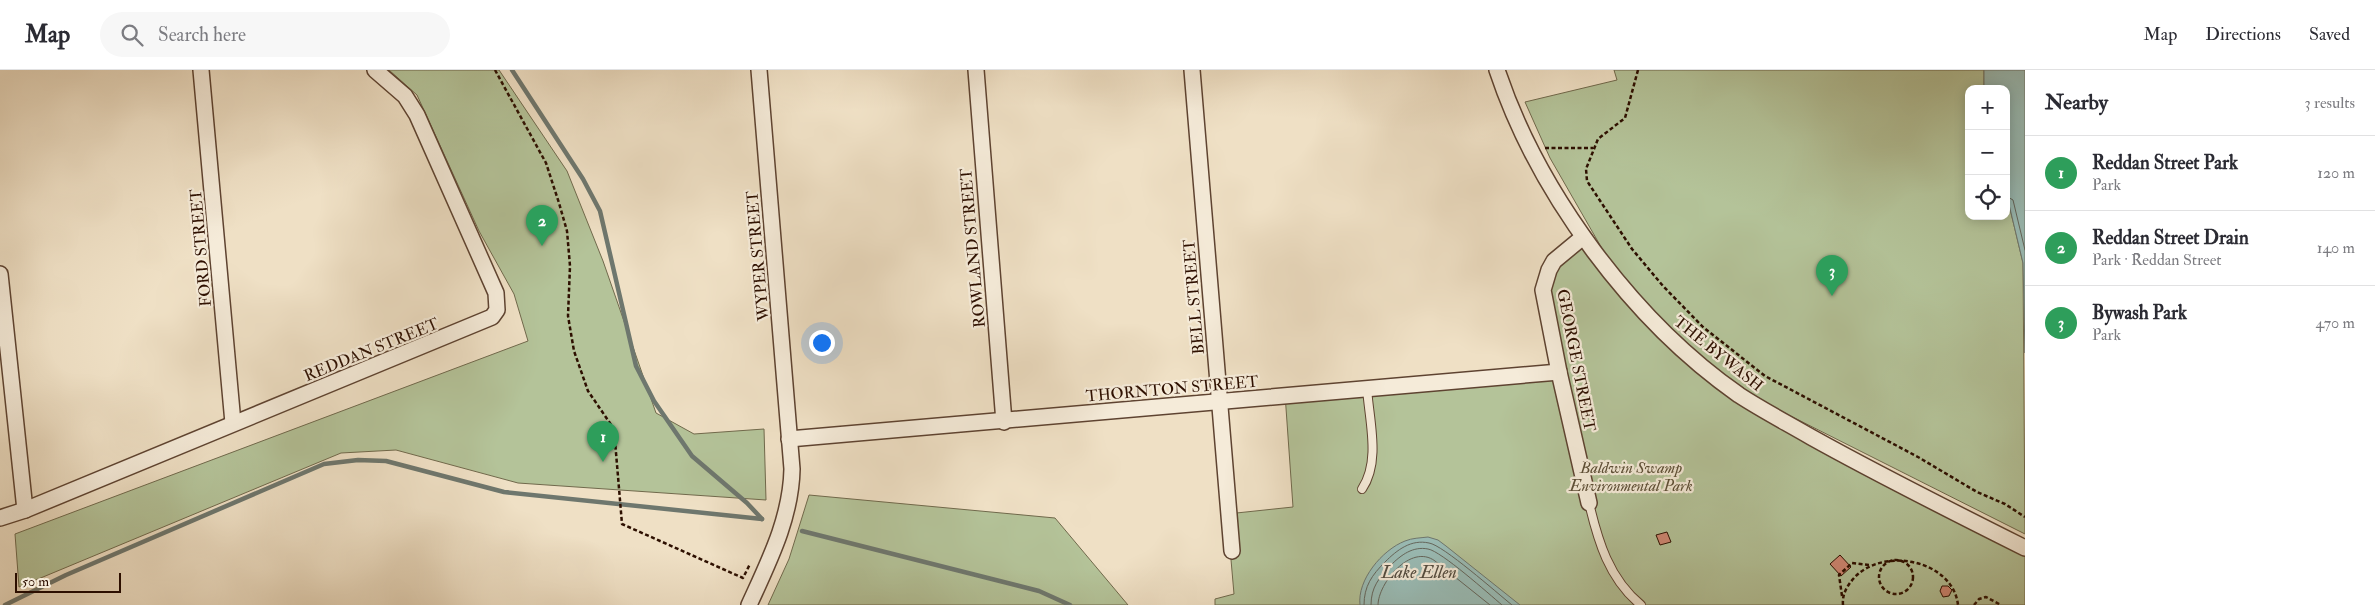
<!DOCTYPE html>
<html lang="en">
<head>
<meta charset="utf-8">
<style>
	:root { --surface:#fff; --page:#f7f7f7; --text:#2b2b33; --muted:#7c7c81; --line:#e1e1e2; --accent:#0f766e }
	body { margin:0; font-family:"IM FELL Double Pica",serif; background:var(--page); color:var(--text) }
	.controls { position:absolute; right:15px; top:15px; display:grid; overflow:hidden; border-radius:10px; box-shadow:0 2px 12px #0003 }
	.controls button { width:45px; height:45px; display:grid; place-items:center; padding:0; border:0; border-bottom:1px solid var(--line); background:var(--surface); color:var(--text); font:25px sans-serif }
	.scale { position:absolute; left:15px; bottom:12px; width:106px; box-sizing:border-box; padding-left:5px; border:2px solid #2d0f00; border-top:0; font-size:14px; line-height:18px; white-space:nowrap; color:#2d0f00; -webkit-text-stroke:4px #f5ebd9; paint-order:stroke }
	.you { position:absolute; left:821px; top:272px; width:18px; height:18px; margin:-12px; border:4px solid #fff; border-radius:50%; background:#1a73e8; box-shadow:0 0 0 8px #1a73e833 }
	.badge { display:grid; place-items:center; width:32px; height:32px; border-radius:50%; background:var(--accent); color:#fff; font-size:16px; font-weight:700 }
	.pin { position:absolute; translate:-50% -41px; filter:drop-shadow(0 1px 2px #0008) }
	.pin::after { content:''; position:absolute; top:26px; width:18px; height:15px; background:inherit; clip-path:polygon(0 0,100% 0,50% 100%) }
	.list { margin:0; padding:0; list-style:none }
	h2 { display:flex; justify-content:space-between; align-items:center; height:65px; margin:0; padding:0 20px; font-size:21px }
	h2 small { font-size:16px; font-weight:400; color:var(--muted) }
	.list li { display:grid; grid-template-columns:32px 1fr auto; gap:15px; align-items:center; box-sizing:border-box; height:75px; padding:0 20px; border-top:1px solid var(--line) }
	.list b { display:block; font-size:19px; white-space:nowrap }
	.list p { margin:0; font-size:16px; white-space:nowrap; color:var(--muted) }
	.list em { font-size:16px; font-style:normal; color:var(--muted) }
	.icon { flex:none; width:28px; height:28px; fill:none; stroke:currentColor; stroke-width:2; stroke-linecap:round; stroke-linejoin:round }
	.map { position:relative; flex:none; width:2025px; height:535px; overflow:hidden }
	header { display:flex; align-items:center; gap:30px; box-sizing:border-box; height:70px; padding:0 25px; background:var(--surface); border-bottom:1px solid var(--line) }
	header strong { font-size:24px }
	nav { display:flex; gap:28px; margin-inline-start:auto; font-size:18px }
	.search { width:350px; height:45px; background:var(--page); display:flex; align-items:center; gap:12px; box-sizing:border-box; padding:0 18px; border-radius:28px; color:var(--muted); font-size:19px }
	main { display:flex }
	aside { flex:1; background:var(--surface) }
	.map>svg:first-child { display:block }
	.green { fill:#b4c399; stroke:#70694c }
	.water { fill:#9abdb7; stroke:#6e776e }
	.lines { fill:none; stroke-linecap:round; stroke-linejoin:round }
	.shore { stroke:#64665c; stroke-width:1 }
	.stream { stroke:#6e776e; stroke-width:4.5 }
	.building { fill:#d08874; stroke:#2d0f00 }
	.service-casing { stroke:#5e4331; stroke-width:10 }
	.minor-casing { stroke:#5e4331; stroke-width:18 }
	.path { stroke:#2d0f00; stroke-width:2.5; stroke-dasharray:4 2.5; stroke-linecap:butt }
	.service { stroke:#f5ebd9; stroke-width:8 }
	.minor { stroke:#f5ebd9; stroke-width:15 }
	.labels { text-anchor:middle; stroke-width:4.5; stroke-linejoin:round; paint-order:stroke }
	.street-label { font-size:16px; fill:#2d0f00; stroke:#f5ebd9 }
	.park-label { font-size:16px; font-style:italic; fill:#5c4e36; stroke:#f5ebd9 }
	.water-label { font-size:18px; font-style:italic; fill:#534c40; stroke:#f5ebd9 }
</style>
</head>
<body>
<header>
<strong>Map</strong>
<div class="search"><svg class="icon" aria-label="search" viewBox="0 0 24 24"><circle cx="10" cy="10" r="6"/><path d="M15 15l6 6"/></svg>Search here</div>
<nav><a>Map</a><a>Directions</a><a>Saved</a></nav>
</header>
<main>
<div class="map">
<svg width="2025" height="535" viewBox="0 0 2025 535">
	<rect width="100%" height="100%" fill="#efe0c5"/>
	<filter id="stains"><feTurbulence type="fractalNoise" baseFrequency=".004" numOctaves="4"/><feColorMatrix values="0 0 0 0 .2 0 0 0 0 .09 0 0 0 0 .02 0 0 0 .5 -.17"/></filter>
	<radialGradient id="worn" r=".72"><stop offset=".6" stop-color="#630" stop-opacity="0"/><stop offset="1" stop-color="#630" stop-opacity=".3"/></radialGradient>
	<!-- green -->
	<g class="green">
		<polygon points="389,0 499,0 567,101 603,191 656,343 694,364 764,359 766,430 518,413 396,380 341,383 19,517 15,464 528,271 514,224 479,161 417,25"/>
		<polygon points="1614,0 1984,0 1984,19 1969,19 1969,146 2006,146 2006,122 2023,193 2025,464 1745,323 1669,258 1608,189 1550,88 1525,32 1617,10"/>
		<polygon points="1581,167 1605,199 1738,325 2025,481 2025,535 1215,535 1215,529 1234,524 1227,444 1293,437 1285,324 1557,301 1544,210"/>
		<polygon points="809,425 1055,448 1128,535 768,535 789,489"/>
	</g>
	<!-- water -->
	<g class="water">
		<polygon points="1984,0 2025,0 2025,283 2023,193 2006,122 2006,19 1984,19"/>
		<path d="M1428 467 1438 470 1446 476 1520 535H1360C1357 510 1382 480 1405 471 1412 468 1420 468 1428 467Z"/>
	</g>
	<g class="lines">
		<!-- shore -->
		<g class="shore">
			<polyline points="2006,126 2013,130 2025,180"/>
			<path d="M1364 535C1364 516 1372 505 1385 492 1397 480 1411 469 1429 473 1443 475 1497 523 1512 535"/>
			<path d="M1371 535C1371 517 1379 508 1391 495 1401 485 1413 476 1428 479 1441 481 1489 524 1502 535"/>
			<path d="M1378 535C1378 513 1411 473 1435 491L1490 535"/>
		</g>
		<!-- stream -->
		<g class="stream">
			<polyline points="512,0 583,109 600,141 636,296 654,331 692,386 747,433 762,449"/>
			<polyline points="802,461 1039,521 1070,535"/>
			<polyline points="5,535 66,505 324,394 358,390 386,391 504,422 762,449"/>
		</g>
	</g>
	<!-- building -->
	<g class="building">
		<polygon points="1667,462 1671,472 1660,475 1656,465"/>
		<polygon points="1840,485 1851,497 1841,506 1830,494"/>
		<polygon points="1942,516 1948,516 1952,520 1949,526 1943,527 1940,521"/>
	</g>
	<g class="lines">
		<!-- service casing -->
		<g class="service-casing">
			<g id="service">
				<path d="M1362 419C1381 391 1369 350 1367 318"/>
				<path d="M1589 433C1598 471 1609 509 1641 535"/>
			</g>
		</g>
		<!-- minor casing -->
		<g class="minor-casing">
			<g id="minor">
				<polyline points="201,0 233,353"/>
				<polyline points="976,0 1004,352"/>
				<polyline points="1192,0 1232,481"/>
				<path d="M1497 0C1538 123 1633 251 1739 325 1762 340 1787 353 1811 367 1881 406 1953 442 2025 478"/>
				<polyline points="1583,167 1554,191 1549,200 1543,220 1559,302 1589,433"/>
				<polyline points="0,204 25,440"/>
				<polyline points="789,369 1559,302"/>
				<polyline points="0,448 25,440 492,247 497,240 496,223 417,45 405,26 375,0"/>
				<path d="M749 535C769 491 791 448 792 399L759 0"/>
			</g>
		</g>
		<!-- path -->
		<g class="path">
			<polyline points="495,0 546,93 559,133 567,161 570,196 568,246 574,281 588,321 614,359 622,454 743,508 750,494"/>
			<polyline points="1638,0 1625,48 1598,69 1586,99 1587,111 1632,179 1663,216 1703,257 1765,306 1918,387 1977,422 2005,434 2025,447"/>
			<polyline points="1545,78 1593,78"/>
			<circle cx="1896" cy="507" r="17"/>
			<polyline points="1842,526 1839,505 1852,493 1869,495"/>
			<path d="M1843 535C1842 524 1847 516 1854 508 1883 476 1953 490 1958 535"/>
			<polyline points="1974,535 1979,529 1986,527 2001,535"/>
		</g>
		<!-- service -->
		<use href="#service" class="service"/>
		<!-- minor -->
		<use href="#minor" class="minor"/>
	</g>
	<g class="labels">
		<!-- street labels -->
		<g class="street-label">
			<text transform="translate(200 178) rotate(-95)" y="6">FORD STREET</text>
			<text transform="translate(972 178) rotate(-95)" y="6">ROWLAND STREET</text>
			<text transform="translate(757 186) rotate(-95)" y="6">WYPER STREET</text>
			<text transform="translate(1193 227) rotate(-95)" y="6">BELL STREET</text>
			<text transform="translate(371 279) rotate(-22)" y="6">REDDAN STREET</text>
			<text transform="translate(1719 283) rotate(39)" y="6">THE BYWASH</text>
			<text transform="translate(1577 290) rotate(79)" y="6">GEORGE STREET</text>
			<text transform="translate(1172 318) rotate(-5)" y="6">THORNTON STREET</text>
		</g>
		<!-- park labels -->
		<g class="park-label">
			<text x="1631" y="403">Baldwin Swamp<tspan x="1631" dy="18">Environmental Park</tspan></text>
		</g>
		<!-- water labels -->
		<g class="water-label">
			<text x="1419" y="508">Lake Ellen</text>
		</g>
	</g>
	<rect width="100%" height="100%" filter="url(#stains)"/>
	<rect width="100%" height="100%" fill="url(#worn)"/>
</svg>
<div class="controls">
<button>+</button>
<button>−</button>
<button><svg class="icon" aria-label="locate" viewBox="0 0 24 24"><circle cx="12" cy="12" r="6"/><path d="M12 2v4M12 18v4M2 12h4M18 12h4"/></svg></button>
</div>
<div class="scale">50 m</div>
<div class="you"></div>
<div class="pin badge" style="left:603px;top:392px;background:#2e9e5b">1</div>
<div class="pin badge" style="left:542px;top:176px;background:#2e9e5b">2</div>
<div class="pin badge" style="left:1832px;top:226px;background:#2e9e5b">3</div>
</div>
<aside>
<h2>Nearby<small>3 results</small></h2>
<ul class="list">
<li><span class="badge" style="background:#2e9e5b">1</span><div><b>Reddan Street Park</b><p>Park</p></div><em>120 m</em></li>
<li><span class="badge" style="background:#2e9e5b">2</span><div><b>Reddan Street Drain</b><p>Park · Reddan Street</p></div><em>140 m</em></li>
<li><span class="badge" style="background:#2e9e5b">3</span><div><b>Bywash Park</b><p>Park</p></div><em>470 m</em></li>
</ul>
</aside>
</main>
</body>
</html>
